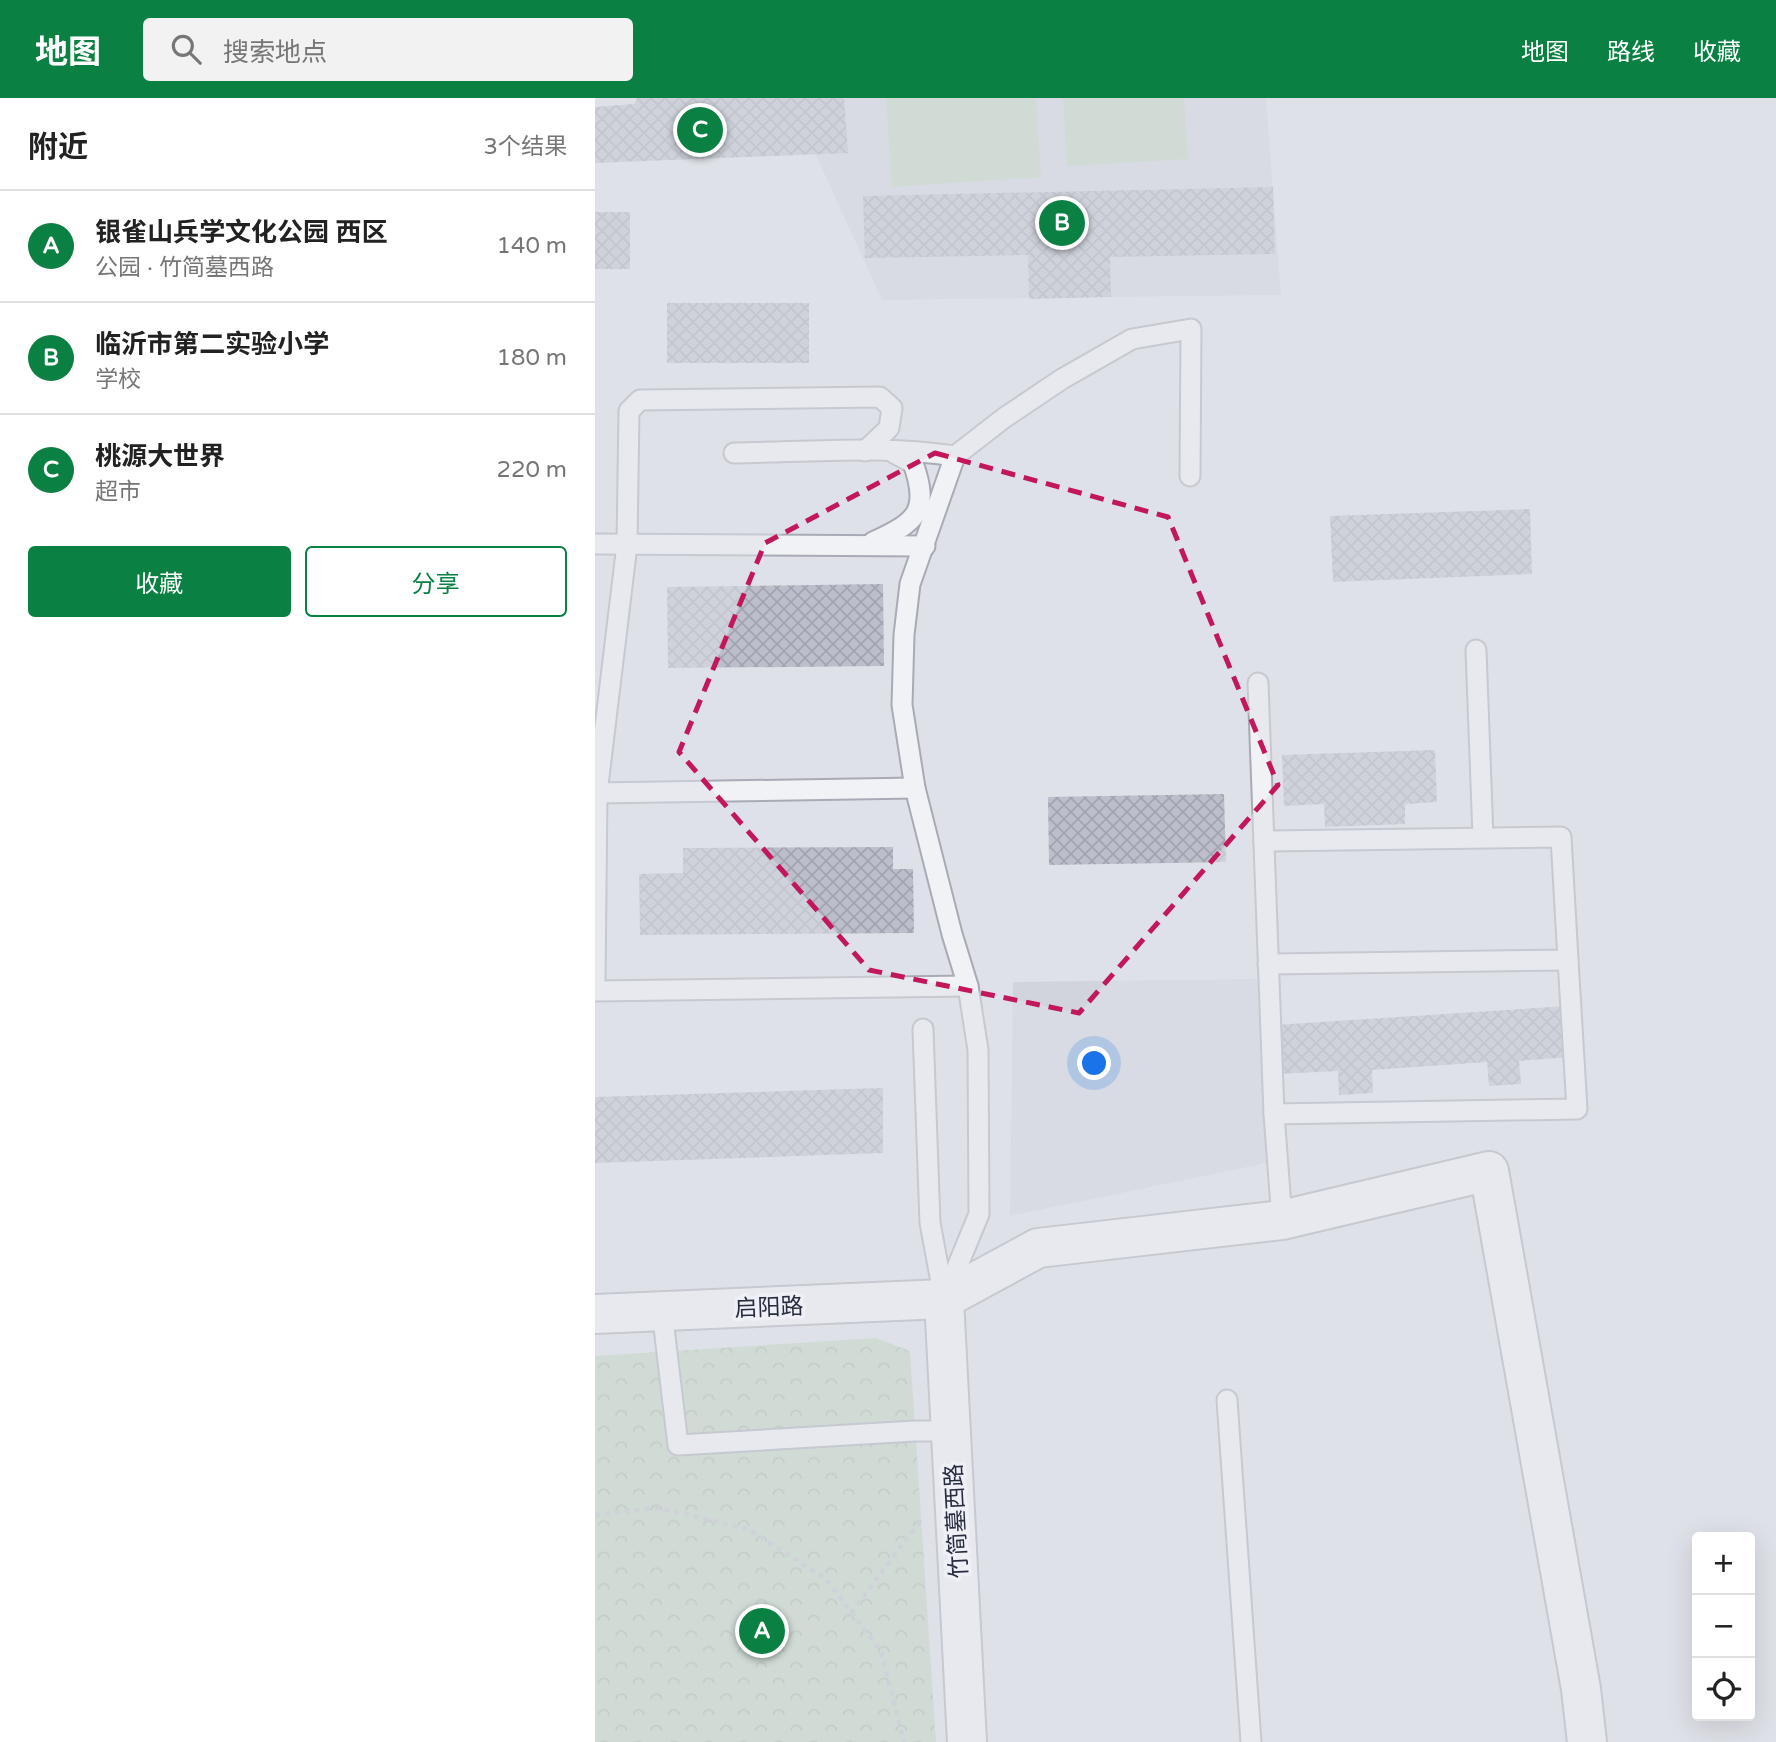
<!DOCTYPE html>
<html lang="zh">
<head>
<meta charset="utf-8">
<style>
	:root { --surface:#fff; --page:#f2f2f2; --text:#222; --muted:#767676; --line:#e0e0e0; --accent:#0b8043 }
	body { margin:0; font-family:"Varela Round","Noto Sans SC",sans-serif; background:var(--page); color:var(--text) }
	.controls { position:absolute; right:21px; bottom:21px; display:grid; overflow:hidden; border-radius:7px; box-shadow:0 7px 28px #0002 }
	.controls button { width:63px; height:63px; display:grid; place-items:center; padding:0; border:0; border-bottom:2px solid var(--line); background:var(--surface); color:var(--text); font:35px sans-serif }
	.you { position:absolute; left:500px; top:966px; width:24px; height:24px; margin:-18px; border:5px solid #fff; border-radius:50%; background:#1a73e8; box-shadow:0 0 0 10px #1a73e833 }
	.badge { display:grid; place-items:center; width:46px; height:46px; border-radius:50%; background:var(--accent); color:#fff; font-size:23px; font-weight:700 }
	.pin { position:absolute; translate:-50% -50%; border:4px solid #fff; box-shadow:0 2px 7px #0006 }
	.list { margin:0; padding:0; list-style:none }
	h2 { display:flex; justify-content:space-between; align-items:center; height:91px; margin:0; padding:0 28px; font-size:30px }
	h2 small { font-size:23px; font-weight:400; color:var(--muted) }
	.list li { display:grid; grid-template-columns:46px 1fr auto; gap:21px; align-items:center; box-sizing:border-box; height:112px; padding:0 28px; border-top:2px solid var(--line) }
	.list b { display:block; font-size:26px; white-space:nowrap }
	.list p { margin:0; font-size:23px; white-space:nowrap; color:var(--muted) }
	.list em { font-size:23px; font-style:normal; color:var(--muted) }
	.actions { display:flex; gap:14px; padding:21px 28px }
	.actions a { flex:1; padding:16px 0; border:2px solid var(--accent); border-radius:7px; text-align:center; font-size:24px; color:var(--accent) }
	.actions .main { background:var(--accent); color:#fff }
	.icon { flex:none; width:38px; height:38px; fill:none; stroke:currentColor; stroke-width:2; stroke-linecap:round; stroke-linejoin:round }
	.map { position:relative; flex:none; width:1181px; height:1644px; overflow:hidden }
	header { display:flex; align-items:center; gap:42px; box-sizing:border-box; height:98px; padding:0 35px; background:var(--accent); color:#fff }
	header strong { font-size:33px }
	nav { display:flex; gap:38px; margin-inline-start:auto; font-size:24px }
	.search { width:490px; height:63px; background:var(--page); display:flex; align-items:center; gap:18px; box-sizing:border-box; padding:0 24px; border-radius:7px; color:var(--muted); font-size:26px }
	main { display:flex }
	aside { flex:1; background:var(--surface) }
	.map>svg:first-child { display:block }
	.built { fill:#d1d3dd }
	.park { fill:url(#park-crowns) }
	.garden { fill:#c1d2bf }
	.building { fill:url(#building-cross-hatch) }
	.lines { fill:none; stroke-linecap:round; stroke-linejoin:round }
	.lane-casing { stroke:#a8abb5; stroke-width:23 }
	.street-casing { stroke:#a8abb5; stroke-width:42 }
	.path { stroke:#bcbfc6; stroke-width:4.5; stroke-dasharray:5 5; stroke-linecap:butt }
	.lane { stroke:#f1f2f6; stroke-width:19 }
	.street { stroke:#f1f2f6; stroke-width:38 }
	.marked { fill:none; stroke:#c2185b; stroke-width:5; stroke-dasharray:14 9; stroke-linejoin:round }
	.labels { text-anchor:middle; stroke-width:7; stroke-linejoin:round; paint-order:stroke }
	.street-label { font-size:23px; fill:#272c3f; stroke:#eef0f6 }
</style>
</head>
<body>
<header>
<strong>地图</strong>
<div class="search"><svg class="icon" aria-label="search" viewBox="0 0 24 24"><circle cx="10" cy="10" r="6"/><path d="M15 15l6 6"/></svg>搜索地点</div>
<nav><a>地图</a><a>路线</a><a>收藏</a></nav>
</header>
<main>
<aside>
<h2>附近<small>3个结果</small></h2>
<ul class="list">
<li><span class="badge">A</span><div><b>银雀山兵学文化公园 西区</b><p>公园 · 竹简墓西路</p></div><em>140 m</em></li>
<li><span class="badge">B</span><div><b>临沂市第二实验小学</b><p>学校</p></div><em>180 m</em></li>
<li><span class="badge">C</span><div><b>桃源大世界</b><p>超市</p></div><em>220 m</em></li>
</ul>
<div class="actions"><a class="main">收藏</a><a>分享</a></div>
</aside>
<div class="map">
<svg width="1181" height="1644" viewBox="0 0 1181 1644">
	<defs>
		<pattern id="park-crowns" width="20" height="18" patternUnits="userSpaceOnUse" patternTransform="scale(1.75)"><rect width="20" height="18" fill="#c1d2bf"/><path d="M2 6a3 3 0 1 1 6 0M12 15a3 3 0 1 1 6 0" fill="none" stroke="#a6b4a5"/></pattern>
		<pattern id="building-cross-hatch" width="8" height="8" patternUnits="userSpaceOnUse" patternTransform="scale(1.75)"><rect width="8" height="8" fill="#bcbfcb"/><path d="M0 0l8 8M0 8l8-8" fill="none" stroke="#a2a4af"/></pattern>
	</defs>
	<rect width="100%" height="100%" fill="#dfe1e8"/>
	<!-- built -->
	<g class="built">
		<polygon points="195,0 671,0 686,197 287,202"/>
		<polygon points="662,881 672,1065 415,1118 418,884"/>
	</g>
	<!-- park -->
	<polygon class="park" points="281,1240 315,1253 341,1644 0,1644 0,1258"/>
	<!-- garden -->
	<g class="garden">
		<polygon points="291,0 441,0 446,79 297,89"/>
		<polygon points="468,0 589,0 593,61 472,68"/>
	</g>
	<!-- building -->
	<g class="building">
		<polygon points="42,0 249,0 253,55 0,65 0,9 39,6"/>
		<polygon points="678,89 680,156 515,159 516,199 434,201 433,157 270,160 268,98"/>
		<rect x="0" y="114" width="35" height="57"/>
		<rect x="72" y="205" width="142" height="60"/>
		<polygon points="935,411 937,476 738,484 735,418"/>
		<polygon points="288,486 289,568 73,570 72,489"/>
		<polygon points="840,652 842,704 810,706 810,726 730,729 729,706 689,708 687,657"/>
		<polygon points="629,696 631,764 454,767 453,699"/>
		<polygon points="298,749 298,771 318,771 319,835 45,837 44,776 88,775 88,750"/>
		<polygon points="973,908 977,959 924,963 926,986 894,988 892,964 777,972 778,995 744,997 743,973 683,976 680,927"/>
		<polygon points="288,990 288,1055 0,1065 0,999"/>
	</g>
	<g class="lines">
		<!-- lane casing -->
		<g class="lane-casing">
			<g id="lane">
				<path d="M139 355C212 354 288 347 360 358"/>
				<path d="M278 444C322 424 335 413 318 365L299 355"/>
				<polyline points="0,446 330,448"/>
				<polyline points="881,552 888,739"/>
				<polyline points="663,585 679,1016 982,1011 973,862"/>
				<polyline points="2,695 320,690"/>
				<polyline points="669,743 966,739 973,862 673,866"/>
				<polyline points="0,886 2,695 32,447 34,313 45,302 285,299 297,310 294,330 270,353"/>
				<polyline points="0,893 373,888"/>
				<polyline points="328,931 335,1125 349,1200"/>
				<polyline points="679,1016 687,1122"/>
				<polyline points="351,1196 384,1116 383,952 373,888 357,836 320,690 307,607 309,537 315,486 360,358 409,320 467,281 537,241 596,231 595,378"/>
				<polyline points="67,1213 83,1347 320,1333 356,1333"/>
				<polyline points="632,1302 656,1644"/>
			</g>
		</g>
		<!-- street casing -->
		<g class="street-casing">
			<g id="street">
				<polyline points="349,1201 372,1644"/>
				<polyline points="0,1216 349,1201 443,1150 687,1122 894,1073 986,1591 992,1644"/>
			</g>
		</g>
		<!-- path -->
		<g class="path">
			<polyline points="0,1417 64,1410 153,1431 231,1481 286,1554 309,1644"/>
			<polyline points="256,1515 325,1423"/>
		</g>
		<!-- lane -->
		<use href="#lane" class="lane"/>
		<!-- street -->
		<use href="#street" class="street"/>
	</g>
	<!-- marked area -->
	<path d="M0 0H1181V1644H0ZM340 355 573 419 683 687 484 915 274 872 84 654 170 445Z" fill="#dfe1e8" fill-opacity=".55" fill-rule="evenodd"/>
	<path class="marked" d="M340 355 573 419 683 687 484 915 274 872 84 654 170 445Z"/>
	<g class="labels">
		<!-- street labels -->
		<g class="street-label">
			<text transform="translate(174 1209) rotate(-2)" y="8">启阳路</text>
			<text transform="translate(361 1423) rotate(-93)" y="8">竹简墓西路</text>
		</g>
	</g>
</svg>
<div class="controls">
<button>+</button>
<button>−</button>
<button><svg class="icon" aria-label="locate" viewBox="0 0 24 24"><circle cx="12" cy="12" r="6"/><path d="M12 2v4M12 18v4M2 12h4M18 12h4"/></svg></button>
</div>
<div class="you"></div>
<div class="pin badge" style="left:167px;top:1533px">A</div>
<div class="pin badge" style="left:467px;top:125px">B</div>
<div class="pin badge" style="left:105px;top:32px">C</div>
</div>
</main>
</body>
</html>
